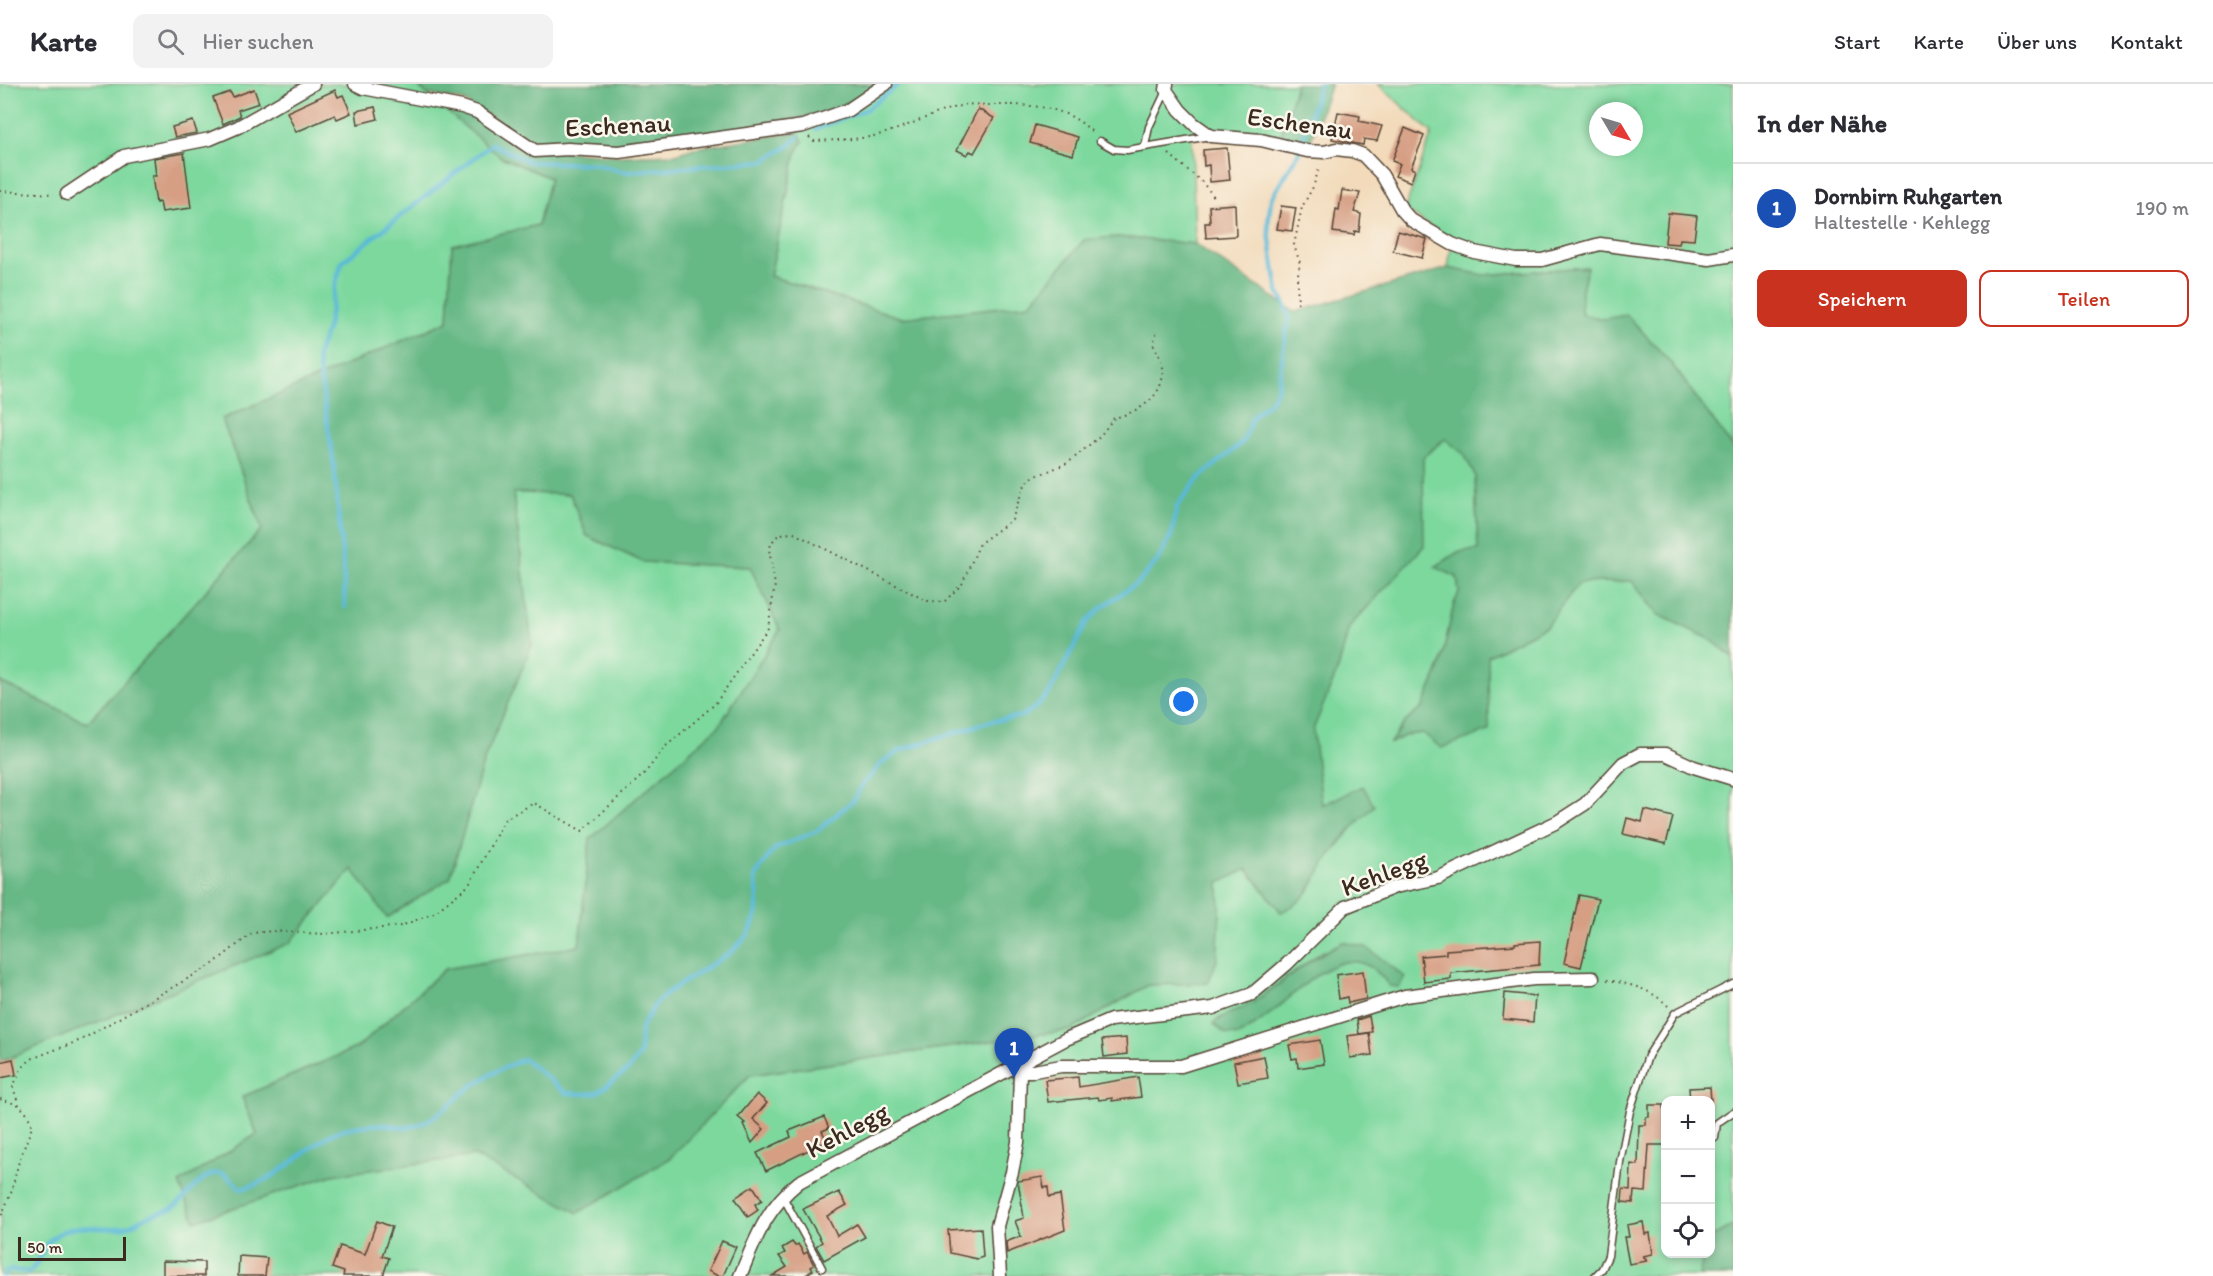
<!DOCTYPE html>
<html lang="de">
<head>
<meta charset="utf-8">
<style>
	:root { --surface:#fff; --page:#f2f2f3; --text:#2b2b33; --muted:#7c7c81; --line:#e1e1e2; --accent:#c8321e }
	body { margin:0; font-family:Itim,sans-serif; background:var(--page); color:var(--text) }
	.controls { position:absolute; right:18px; bottom:18px; display:grid; overflow:hidden; border-radius:12px; box-shadow:0 3px 9px #0003 }
	.controls button { width:54px; height:54px; display:grid; place-items:center; padding:0; border:0; border-bottom:2px solid var(--line); background:var(--surface); color:var(--text); font:30px sans-serif }
	.compass { position:absolute; left:1589px; top:18px; width:54px; height:54px; border-radius:50%; background:var(--surface); box-shadow:0 3px 9px #0003; rotate:128deg }
	.scale { position:absolute; left:18px; bottom:15px; width:108px; box-sizing:border-box; padding-left:6px; border:3px solid #3b2a1e; border-top:0; font-size:16px; line-height:21px; white-space:nowrap; color:#3b2a1e; -webkit-text-stroke:4px #fbf7ec; paint-order:stroke }
	.you { position:absolute; left:1184px; top:618px; width:21px; height:21px; margin:-15px; border:4px solid #fff; border-radius:50%; background:#1a73e8; box-shadow:0 0 0 9px #1a73e833 }
	.badge { display:grid; place-items:center; width:39px; height:39px; border-radius:50%; background:var(--accent); color:#fff; font-size:20px; font-weight:700 }
	.pin { position:absolute; translate:-50% -50px; filter:drop-shadow(0 2px 3px #0008) }
	.pin::after { content:''; position:absolute; top:32px; width:21px; height:18px; background:inherit; clip-path:polygon(0 0,100% 0,50% 100%) }
	.list { margin:0; padding:0; list-style:none }
	h2 { display:flex; justify-content:space-between; align-items:center; height:78px; margin:0; padding:0 24px; font-size:26px }
	h2 small { font-size:20px; font-weight:400; color:var(--muted) }
	.list li { display:grid; grid-template-columns:39px 1fr auto; gap:18px; align-items:center; box-sizing:border-box; height:90px; padding:0 24px; border-top:2px solid var(--line) }
	.list b { display:block; font-size:22px; white-space:nowrap }
	.list p { margin:0; font-size:20px; white-space:nowrap; color:var(--muted) }
	.list em { font-size:20px; font-style:normal; color:var(--muted) }
	.actions { display:flex; gap:12px; padding:18px 24px }
	.actions a { flex:1; padding:14px 0; border:2px solid var(--accent); border-radius:12px; text-align:center; font-size:21px; color:var(--accent) }
	.actions .main { background:var(--accent); color:#fff }
	.icon { flex:none; width:33px; height:33px; fill:none; stroke:currentColor; stroke-width:2; stroke-linecap:round; stroke-linejoin:round }
	.map { position:relative; flex:none; width:1733px; height:1192px; overflow:hidden }
	header { display:flex; align-items:center; gap:36px; box-sizing:border-box; height:84px; padding:0 30px; background:var(--surface); border-bottom:2px solid var(--line) }
	header strong { font-size:28px }
	nav { display:flex; gap:33px; margin-inline-start:auto; font-size:21px }
	.search { width:420px; height:54px; background:var(--page); display:flex; align-items:center; gap:15px; box-sizing:border-box; padding:0 21px; border-radius:12px; color:var(--muted); font-size:22px }
	main { display:flex }
	aside { flex:1; background:var(--surface) }
	.map>svg:first-child { display:block }
	.green { fill:#7dd89e; stroke:#5c815e; stroke-width:1.5; fill-rule:evenodd }
	.forest { fill:#66b885; stroke:#507152; stroke-width:1.5 }
	.lines { fill:none; stroke-linecap:round; stroke-linejoin:round }
	.stream { stroke:#59b9d7; stroke-width:4.5 }
	.building { fill:#d69e83 }
	.lane-casing { stroke:#564435; stroke-width:9 }
	.street-casing { stroke:#564435; stroke-width:15 }
	.path { stroke:#564435; stroke-width:2; stroke-dasharray:1.5 4.5; stroke-linecap:butt }
	.lane { stroke:#fff; stroke-width:6 }
	.street { stroke:#fff; stroke-width:12 }
	.labels { text-anchor:middle; stroke-width:5; stroke-linejoin:round; paint-order:stroke }
	.street-label { font-size:26px; fill:#3b2a1e; stroke:#fbf7ec }
</style>
</head>
<body>
<header>
<strong>Karte</strong>
<div class="search"><svg class="icon" aria-label="search" viewBox="0 0 24 24"><circle cx="10" cy="10" r="6"/><path d="M15 15l6 6"/></svg>Hier suchen</div>
<nav><a>Start</a><a>Karte</a><a>Über uns</a><a>Kontakt</a></nav>
</header>
<main>
<div class="map">
<svg width="1733" height="1192" viewBox="0 0 1733 1192">
	<rect width="100%" height="100%" fill="#fbf7ec"/>
	<filter id="ink" filterUnits="userSpaceOnUse"><feTurbulence type="fractalNoise" baseFrequency=".0167" numOctaves="2"/><feDisplacementMap in="SourceGraphic" scale="12" xChannelSelector="R" yChannelSelector="G"/><feConvolveMatrix kernelMatrix="1 2 1 2 8 2 1 2 1" color-interpolation-filters="sRGB"/></filter>
	<filter id="wash" filterUnits="userSpaceOnUse"><feTurbulence type="fractalNoise" baseFrequency=".008" numOctaves="4" result="noise"/><feDisplacementMap in="SourceGraphic" scale="24" xChannelSelector="R" yChannelSelector="G"/><feGaussianBlur stdDeviation="1.35" result="paint"/><feColorMatrix in="noise" values="0 0 0 0 0 0 0 0 0 0 0 0 0 0 0 0 0 1.4 0 .05"/><feComposite in="paint" operator="in"/></filter>
	<g filter="url(#wash)">
		<rect width="100%" height="100%" fill="#f2daba"/>
		<!-- green -->
		<g class="green">
			<polygon points="0,0 415,0 501,73 550,94 538,141 452,161 448,237 222,335 262,445 87,639 0,598"/>
			<polygon points="877,0 1296,0 1280,55 1192,53 1195,160 1118,153 1084,156 1030,220 902,234 770,192 796,69 803,57 790,36 821,29"/>
			<path d="M1378 0H1733V364L1671 279 1627 231 1604 235 1581 230 1582 206 1587 183 1483 191 1448 184 1452 157 1405 125 1432 49ZM1598 27H1634V63H1598Z"/>
			<path d="M1445 355 1465 370 1475 392 1478 467 1458 468 1436 483 1457 493 1459 509 1454 520 1441 580 1423 623 1405 638 1390 659 1406 651 1423 649 1488 572 1546 542 1578 499 1632 497 1657 530 1710 555 1733 573V1142L1711 1153 1710 1016H1666V1170H1704L1699 1192H0V978L290 859 352 785 450 794 484 676 532 561 513 409 570 410 587 452 643 478 750 483 780 546 719 642 590 755 579 863 445 885 358 963 242 1013 257 1050 180 1099 195 1136 332 1091 474 1072 579 1128 669 1075 750 991 1071 946 1148 901 1208 899 1217 876 1220 828 1218 799 1247 785 1281 828 1309 807 1327 776 1356 739 1373 722 1322 721 1312 646 1338 585 1349 543 1376 514 1422 399 1423 373ZM1323 867 1386 877 1389 902C1352 847 1309 897 1276 925 1264 935 1251 944 1238 952L1218 935 1250 920Z"/>
		</g>
		<!-- forest -->
		<g class="forest">
			<polygon points="415,0 877,0 854,16 821,29 739,47 642,61 534,58 464,17 427,10"/>
			<polygon points="1296,0 1331,0 1308,64 1280,55"/>
			<path d="M439 21 471 29 520 64 621 72 676 70 694 64 798 48 803 57 796 69 770 192 902 234 1030 220 1084 156 1118 153 1195 160 1295 228 1448 184 1483 191 1587 183 1582 206 1581 230 1604 235 1627 231 1671 279 1733 364V573L1710 555 1657 530 1632 497 1579 499 1546 542 1488 572 1489 647 1441 664 1423 649 1406 651 1389 660 1405 638 1423 623 1441 580 1454 520 1459 509 1457 493 1435 483 1458 468 1478 466 1475 392 1464 370 1445 355 1423 373 1424 462 1349 543 1338 585 1313 646 1322 721 1363 702 1374 722C1357 738 1340 756 1327 776 1311 800 1310 816 1281 828L1247 785 1219 799 1220 828 1217 876 1208 899 1148 901 1071 946 750 991 669 1075 578 1129 474 1072 332 1091 195 1137 179 1099 257 1050 242 1013 358 963 445 885 579 862 590 755 719 642 780 546 750 483 643 478 587 452 570 410 513 409 532 561 484 676 450 794 387 834 352 785 290 859 0 978V598L87 639 262 445 222 335 448 237 452 161 538 141 550 94 501 73Z"/>
			<path d="M1343 858 1366 863 1405 893 1399 903 1389 902C1352 847 1309 898 1276 925 1264 935 1251 944 1238 952L1226 950 1213 940C1223 930 1238 927 1250 920 1282 901 1309 874 1343 858Z"/>
			<polygon points="1733,1142 1733,1192 1699,1192 1704,1170 1710,1170 1711,1153"/>
		</g>
		<g class="lines">
			<!-- stream -->
			<g class="stream">
				<polyline points="816,45 867,25 899,0"/>
				<polyline points="345,523 343,480 334,382 317,272 328,242 335,202 342,178 492,60 530,78 595,80 625,88 764,77 790,61 798,53"/>
				<path d="M4 1192 6 1188 12 1186 29 1188C44 1177 38 1161 60 1149 80 1138 102 1148 124 1143 132 1142 141 1135 149 1132 156 1129 164 1128 171 1125 187 1117 203 1084 223 1090 229 1092 236 1101 241 1105 277 1097 299 1069 330 1051 346 1042 371 1040 388 1041 396 1042 404 1045 411 1043 436 1037 452 1017 472 1002 488 991 506 982 524 975L566 1009 587 1010 598 1008 629 985 640 970 641 944 656 919 668 908 730 869 748 851 756 833 758 812 755 793 768 773 776 764 817 747 854 716 862 701 884 677 901 666 988 638 1022 632 1036 623 1050 608 1087 538 1102 523 1140 497 1158 476 1172 450 1177 422 1199 394 1243 358 1253 332 1270 318 1277 306 1289 234 1286 222 1278 208 1272 170 1268 140 1271 115 1298 70 1320 0"/>
			</g>
		</g>
		<g id="blocks">
			<!-- building -->
			<g class="building">
				<polygon points="254,5 259,19 238,26 240,32 223,40 213,14 230,8 233,13"/>
				<polygon points="335,6 338,13 343,11 351,29 337,35 335,31 296,48 287,28"/>
				<polygon points="375,23 378,35 358,40 356,27"/>
				<polygon points="978,25 994,34 974,69 970,67 967,71 957,66"/>
				<polygon points="1338,28 1360,32 1359,37 1382,42 1377,57 1364,55 1363,61 1332,55"/>
				<polygon points="193,37 197,49 175,53 172,43"/>
				<polygon points="1035,41 1078,53 1073,71 1030,59"/>
				<polygon points="1405,44 1424,52 1411,84 1415,86 1411,98 1395,92 1400,80 1392,77"/>
				<polygon points="1227,64 1230,96 1210,98 1209,81 1204,82 1203,66"/>
				<polygon points="184,69 191,124 162,128 160,118 156,119 152,92 156,92 154,74"/>
				<polygon points="1342,106 1360,109 1354,128 1361,130 1359,148 1355,147 1354,151 1333,148 1336,125 1339,126"/>
				<polygon points="1235,120 1236,152 1206,154 1205,139 1210,139 1209,122"/>
				<polygon points="1281,122 1296,124 1292,147 1277,145"/>
				<polygon points="1668,129 1697,132 1694,156 1680,155 1679,160 1665,159"/>
				<polygon points="1398,147 1427,155 1422,174 1393,167"/>
				<polygon points="1645,726 1673,733 1666,760 1623,750 1627,734 1642,738"/>
				<polygon points="1579,811 1598,815 1581,883 1564,879"/>
				<polygon points="1540,857 1539,881 1451,889 1451,895 1424,898 1421,872 1446,870 1446,866 1515,861 1515,859"/>
				<polygon points="1363,887 1366,915 1348,919 1347,913 1339,915 1336,891"/>
				<polygon points="1505,909 1535,912 1533,938 1503,935"/>
				<polygon points="1369,932 1372,948 1359,950 1357,936"/>
				<polygon points="1369,949 1372,971 1350,974 1347,952"/>
				<polygon points="1126,954 1127,970 1104,973 1102,956"/>
				<polygon points="1320,956 1324,980 1298,984 1297,974 1292,975 1289,961"/>
				<polygon points="1264,972 1268,994 1238,999 1234,978"/>
				<polygon points="13,975 16,991 0,994 0,978"/>
				<polygon points="1078,993 1079,1003 1138,993 1141,1013 1112,1017 1112,1014 1099,1016 1098,1013 1048,1018 1045,996"/>
				<polygon points="1710,1003 1711,1017 1690,1017 1689,1004"/>
				<polygon points="757,1010 767,1019 753,1035 764,1045 752,1059 743,1040 745,1039 738,1033"/>
				<polygon points="1649,1021 1664,1021 1665,1061 1649,1061 1646,1108 1634,1107 1633,1119 1622,1118 1623,1105 1630,1106 1631,1080 1638,1081 1639,1041 1646,1041 1646,1033 1649,1033"/>
				<polygon points="824,1033 829,1044 822,1047 827,1057 766,1087 757,1069 791,1053 789,1047"/>
				<polygon points="1042,1093 1044,1104 1048,1103 1049,1113 1060,1111 1065,1146 1007,1169 1006,1158 1021,1152 1015,1137 1024,1134 1018,1097"/>
				<polygon points="753,1102 762,1116 755,1120 758,1126 748,1133 735,1114"/>
				<polygon points="839,1108 847,1121 827,1132 837,1152 857,1140 865,1153 824,1176 816,1162 822,1158 803,1125"/>
				<polygon points="377,1137 392,1143 382,1172 389,1174 383,1192 343,1192 344,1188 332,1184 340,1162 365,1170"/>
				<polygon points="1643,1138 1645,1150 1650,1149 1653,1170 1643,1172 1647,1177 1629,1180 1624,1153 1629,1153 1627,1141"/>
				<polygon points="981,1144 983,1173 977,1175 950,1169 948,1146"/>
				<polygon points="722,1157 736,1163 723,1192 718,1192 708,1187"/>
				<polygon points="792,1158 795,1162 798,1160 804,1170 807,1168 814,1181 811,1183 813,1186 804,1192 772,1192 787,1183 779,1172 785,1169 782,1164"/>
				<polygon points="239,1172 267,1174 265,1192 238,1192"/>
				<polygon points="163,1177 204,1178 204,1192 163,1192"/>
			</g>
		</g>
	</g>
	<g filter="url(#ink)">
		<use href="#blocks" fill-opacity="0" stroke="#564435" stroke-width="1.5"/>
		<g class="lines">
			<!-- lane casing -->
			<g class="lane-casing">
				<g id="lane">
					<polyline points="1100,57 1114,65 1127,66 1210,52"/>
					<polyline points="1145,62 1149,43 1166,7"/>
					<polyline points="1715,1054 1717,1039 1733,1028"/>
					<polyline points="783,1113 822,1184"/>
					<polyline points="1595,1192 1602,1185 1608,1172 1620,1078 1630,1027 1648,972 1675,929 1733,900"/>
				</g>
			</g>
			<!-- street casing -->
			<g class="street-casing">
				<g id="street">
					<polyline points="355,0 363,4 462,23 477,28 535,67 568,65 619,68 803,42 848,26 886,0"/>
					<polyline points="1167,0 1166,6 1180,26 1194,40 1211,52 1261,56 1307,67 1324,68 1336,65 1352,67 1363,71 1382,91 1402,126 1411,136 1452,160 1474,168 1516,176 1542,176 1600,160 1709,175 1733,171"/>
					<polyline points="67,110 124,72 210,55 238,43 313,0"/>
					<polyline points="1020,987 1034,987 1061,982 1181,982 1405,912 1534,895 1593,894"/>
					<path d="M740 1192C756 1154 766 1124 799 1098L1066 955 1111 936 1213 924 1252 910 1287 880 1345 823 1395 803 1438 794 1557 738 1585 720 1623 679 1640 670H1666L1694 683 1733 695"/>
					<polyline points="1000,1192 997,1142 1012,1088 1018,1058 1020,987 1017,981"/>
				</g>
			</g>
			<!-- path -->
			<g class="path">
				<path d="M809 53 814 57C834 56 858 56 878 51 906 44 932 29 960 22 970 19 982 21 992 21 1030 21 1066 20 1094 50"/>
				<polyline points="1169,70 1202,98 1215,114"/>
				<polyline points="0,107 54,110"/>
				<polyline points="1298,220 1297,196 1300,179 1294,161 1302,123 1313,103 1320,82"/>
				<path d="M1607 896C1630 900 1652 905 1669 923"/>
				<polyline points="0,1015 19,1021 28,1031 32,1043 19,1077 11,1109 0,1135"/>
				<path d="M19 1021 13 1003 21 985 31 975 81 956 213 880 252 849 273 847 324 850 401 842 434 829 469 801 505 735 534 719 582 747 645 689 665 663 715 620 768 544 775 501 769 465 774 455 780 450 794 449 927 517 944 518 962 500 980 459 1012 436 1023 404 1031 394 1068 379 1100 352 1114 334C1138 328 1164 314 1163 285 1163 277 1156 267 1153 259L1157 247"/>
			</g>
			<!-- lane -->
			<use href="#lane" class="lane"/>
			<!-- street -->
			<use href="#street" class="street"/>
		</g>
	</g>
	<g class="labels">
		<!-- street labels -->
		<g class="street-label">
			<text transform="translate(1300 39) rotate(8)" y="9">Eschenau</text>
			<text transform="translate(618 41) rotate(-3)" y="9">Eschenau</text>
			<text transform="translate(1384 789) rotate(-20)" y="9">Kehlegg</text>
			<text transform="translate(847 1046) rotate(-28)" y="9">Kehlegg</text>
		</g>
	</g>
</svg>
<div class="controls">
<button>+</button>
<button>−</button>
<button><svg class="icon" aria-label="locate" viewBox="0 0 24 24"><circle cx="12" cy="12" r="6"/><path d="M12 2v4M12 18v4M2 12h4M18 12h4"/></svg></button>
</div>
<svg class="compass" viewBox="-18 -18 36 36"><path d="M0-13l5 13h-10z" fill="#e53935"/><path d="M0 13l5-13h-10z" fill="#7c7c81"/></svg>
<div class="scale">50 m</div>
<div class="you"></div>
<div class="pin badge" style="left:1014px;top:994px;background:#1a4fb4">1</div>
</div>
<aside>
<h2>In der Nähe<small></small></h2>
<ul class="list">
<li><span class="badge" style="background:#1a4fb4">1</span><div><b>Dornbirn Ruhgarten</b><p>Haltestelle · Kehlegg</p></div><em>190 m</em></li>
</ul>
<div class="actions"><a class="main">Speichern</a><a>Teilen</a></div>
</aside>
</main>
</body>
</html>
